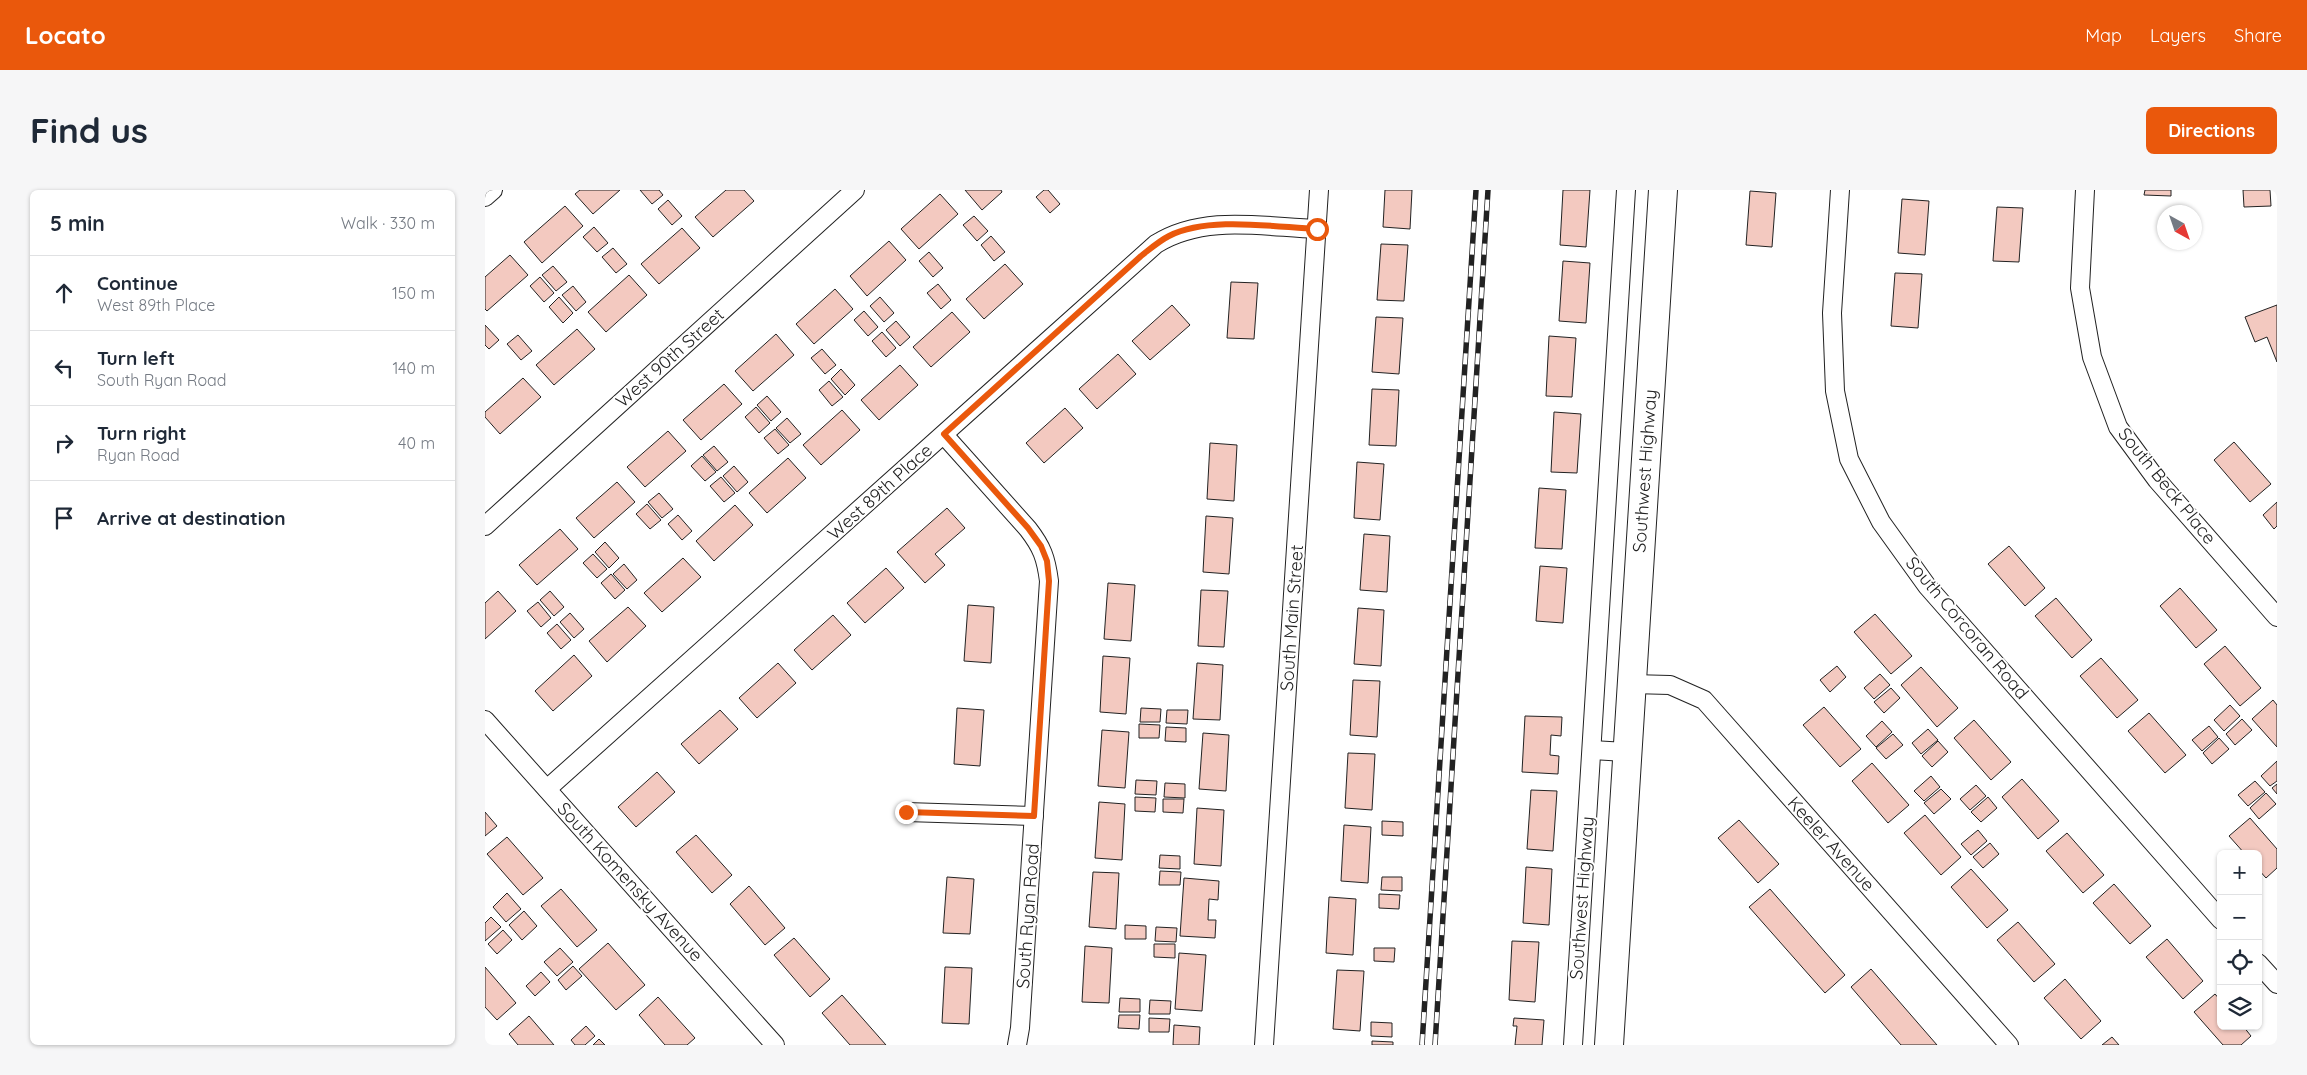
<!DOCTYPE html>
<html lang="en">
<head>
<meta charset="utf-8">
<style>
	:root { --surface:#fff; --page:#f6f6f7; --text:#1f2937; --muted:#747a83; --line:#e0e1e3; --accent:#ea580c }
	body { margin:0; font-family:Quicksand,sans-serif; background:var(--page); color:var(--text) }
	.controls { position:absolute; right:15px; bottom:15px; display:grid; overflow:hidden; border-radius:8px; box-shadow:0 1px 4px #0004 }
	.controls button { width:45px; height:45px; display:grid; place-items:center; padding:0; border:0; border-bottom:1px solid var(--line); background:var(--surface); color:var(--text); font:25px sans-serif }
	.compass { position:absolute; left:1672px; top:15px; width:45px; height:45px; border-radius:50%; background:var(--surface); box-shadow:0 1px 4px #0004; rotate:140deg }
	.stop { position:absolute; width:15px; height:15px; margin:-11px; border:4px solid #ea580c; border-radius:50%; background:#fff }
	.stop.end { background:#ea580c; border-color:#fff; box-shadow:0 1px 5px #0008 }
	.list { margin:0; padding:0; list-style:none }
	h2 { display:flex; justify-content:space-between; align-items:center; height:65px; margin:0; padding:0 20px; font-size:21px }
	h2 small { font-size:16px; font-weight:400; color:var(--muted) }
	.list li { display:grid; grid-template-columns:32px 1fr auto; gap:15px; align-items:center; box-sizing:border-box; height:75px; padding:0 20px; border-top:1px solid var(--line) }
	.list b { display:block; font-size:19px; white-space:nowrap }
	.list p { margin:0; font-size:16px; white-space:nowrap; color:var(--muted) }
	.list em { font-size:16px; font-style:normal; color:var(--muted) }
	.icon { flex:none; width:28px; height:28px; fill:none; stroke:currentColor; stroke-width:2; stroke-linecap:round; stroke-linejoin:round }
	.map { position:relative; flex:none; width:1792px; height:855px; overflow:hidden; border-radius:8px }
	header { display:flex; align-items:center; gap:30px; box-sizing:border-box; height:70px; padding:0 25px; background:var(--accent); color:#fff }
	header strong { font-size:24px }
	nav { display:flex; gap:28px; margin-inline-start:auto; font-size:18px }
	.intro { display:flex; align-items:center; justify-content:space-between; box-sizing:border-box; height:120px; padding:0 30px }
	h1 { margin:0; font-size:35px }
	.button { padding:12px 22px; border-radius:8px; background:var(--accent); color:#fff; font-size:18px; font-weight:700 }
	main { display:flex; gap:30px; padding:0 30px }
	aside { flex:1; background:var(--surface); border-radius:8px; box-shadow:0 1px 4px #0004 }
	.map>svg:first-child { display:block }
	.building { fill:#f3c9c0; stroke:#222 }
	.lines { fill:none; stroke-linecap:round; stroke-linejoin:round }
	.minor-casing { stroke:#222; stroke-width:20 }
	.primary-casing { stroke:#222; stroke-width:30 }
	.minor { stroke:#fff; stroke-width:18 }
	.primary { stroke:#fff; stroke-width:28 }
	.rail-casing { stroke:#222; stroke-width:5.5 }
	.rail { stroke:#fff; stroke-width:4; stroke-dasharray:11; stroke-linecap:butt }
	.route { stroke:#ea580c; stroke-width:6 }
	.labels { text-anchor:middle; stroke-width:4; stroke-linejoin:round; paint-order:stroke }
	.street-label { font-size:18px; fill:#222; stroke:#fff }
</style>
</head>
<body>
<header>
<strong>Locato</strong>
<nav><a>Map</a><a>Layers</a><a>Share</a></nav>
</header>
<div class="intro"><h1>Find us</h1><a class="button">Directions</a></div>
<main>
<aside>
<h2>5 min<small>Walk · 330 m</small></h2>
<ul class="list">
<li><svg class="icon" aria-label="ahead" viewBox="0 0 24 24"><path d="M12 20V5M6 11l6-6 6 6"/></svg><div><b>Continue</b><p>West 89th Place</p></div><em>150 m</em></li>
<li><svg class="icon" aria-label="left" viewBox="0 0 24 24"><path d="M17 20v-9H6M10 6l-5 5 5 5"/></svg><div><b>Turn left</b><p>South Ryan Road</p></div><em>140 m</em></li>
<li><svg class="icon" aria-label="right" viewBox="0 0 24 24"><path d="M7 20v-9h11M14 6l5 5-5 5"/></svg><div><b>Turn right</b><p>Ryan Road</p></div><em>40 m</em></li>
<li><svg class="icon" aria-label="arrive" viewBox="0 0 24 24"><path d="M6 21V4h12l-3 4 3 4H6"/></svg><div><b>Arrive at destination</b></div></li>
</ul>
</aside>
<div class="map">
<svg width="1792" height="855" viewBox="0 0 1792 855">
	<rect width="100%" height="100%" fill="#fff"/>
	<!-- building -->
	<g class="building">
		<polygon points="95,0 135,0 108,24 90,4"/>
		<polygon points="155,0 174,0 178,5 167,14"/>
		<polygon points="241,0 259,0 269,11 228,47 210,27"/>
		<polygon points="480,0 516,0 517,2 497,20"/>
		<polygon points="559,0 563,0 575,14 565,23 551,7"/>
		<polygon points="900,0 927,0 925,39 898,37"/>
		<polygon points="1078,0 1105,0 1101,57 1075,55"/>
		<polygon points="1660,0 1686,0 1686,6 1659,5"/>
		<polygon points="1758,0 1785,0 1786,16 1759,17"/>
		<polygon points="1265,1 1291,3 1287,57 1261,55"/>
		<polygon points="455,4 473,24 434,59 416,39"/>
		<polygon points="1417,9 1444,11 1440,65 1413,63"/>
		<polygon points="183,10 197,26 187,35 173,19"/>
		<polygon points="80,16 98,36 57,73 39,52"/>
		<polygon points="1512,17 1538,18 1534,72 1508,71"/>
		<polygon points="489,26 503,41 492,51 478,35"/>
		<polygon points="109,37 123,53 112,62 98,47"/>
		<polygon points="197,38 215,58 174,94 156,74"/>
		<polygon points="506,46 520,62 509,71 496,55"/>
		<polygon points="404,51 421,70 382,106 365,86"/>
		<polygon points="896,54 923,55 919,111 892,110"/>
		<polygon points="128,58 142,74 131,83 117,67"/>
		<polygon points="444,62 458,78 448,87 434,71"/>
		<polygon points="25,65 43,85 2,121 0,119 0,87"/>
		<polygon points="1078,71 1105,73 1101,133 1074,131"/>
		<polygon points="520,74 538,94 499,129 481,109"/>
		<polygon points="68,76 82,92 71,101 57,85"/>
		<polygon points="1410,83 1437,84 1433,138 1406,136"/>
		<polygon points="144,85 162,105 121,142 103,122"/>
		<polygon points="55,87 69,103 59,112 45,96"/>
		<polygon points="746,92 773,93 769,149 742,148"/>
		<polygon points="453,94 466,110 456,119 442,103"/>
		<polygon points="88,96 101,112 91,121 77,105"/>
		<polygon points="350,99 368,119 329,154 311,134"/>
		<polygon points="74,107 88,123 78,133 64,117"/>
		<polygon points="395,107 409,123 399,132 385,116"/>
		<polygon points="687,115 705,135 665,170 647,151"/>
		<polygon points="1792,115 1792,172 1782,147 1770,152 1760,127"/>
		<polygon points="379,121 393,137 383,146 369,130"/>
		<polygon points="467,122 485,142 446,177 428,157"/>
		<polygon points="891,127 918,128 914,184 887,182"/>
		<polygon points="411,131 425,147 415,156 401,140"/>
		<polygon points="0,135 14,150 4,159 0,155"/>
		<polygon points="92,139 110,159 69,195 51,175"/>
		<polygon points="397,142 411,158 401,167 387,151"/>
		<polygon points="291,144 309,165 268,201 250,181"/>
		<polygon points="33,145 47,161 36,170 22,154"/>
		<polygon points="1064,146 1091,148 1087,207 1061,206"/>
		<polygon points="337,159 351,175 340,184 326,168"/>
		<polygon points="633,164 651,184 612,219 594,199"/>
		<polygon points="415,175 433,195 394,230 376,210"/>
		<polygon points="356,179 370,195 360,205 346,189"/>
		<polygon points="38,188 56,207 15,244 0,227 0,222"/>
		<polygon points="344,191 358,207 347,216 334,200"/>
		<polygon points="239,194 257,214 216,250 198,230"/>
		<polygon points="887,199 914,200 911,256 884,255"/>
		<polygon points="282,206 296,222 286,231 272,215"/>
		<polygon points="271,217 285,233 274,243 260,227"/>
		<polygon points="580,218 598,238 559,273 541,253"/>
		<polygon points="357,220 375,240 336,275 318,255"/>
		<polygon points="1069,222 1096,224 1092,283 1066,282"/>
		<polygon points="302,228 316,244 305,253 291,238"/>
		<polygon points="290,239 304,255 293,264 279,248"/>
		<polygon points="183,241 201,261 160,297 142,277"/>
		<polygon points="1749,252 1786,294 1765,312 1729,270"/>
		<polygon points="725,253 752,255 749,311 722,309"/>
		<polygon points="229,256 243,272 232,281 218,265"/>
		<polygon points="217,266 231,282 220,291 206,276"/>
		<polygon points="303,268 321,288 282,323 264,303"/>
		<polygon points="872,272 899,274 895,330 869,328"/>
		<polygon points="249,276 263,292 252,302 238,286"/>
		<polygon points="236,287 250,303 239,312 225,296"/>
		<polygon points="132,292 150,312 109,348 91,328"/>
		<polygon points="1054,298 1081,300 1077,359 1050,358"/>
		<polygon points="174,303 188,319 177,328 163,312"/>
		<polygon points="1792,312 1792,336 1789,339 1778,325"/>
		<polygon points="162,314 176,330 165,339 151,324"/>
		<polygon points="250,315 268,335 229,371 211,351"/>
		<polygon points="462,318 480,338 450,364 460,375 440,393 412,362"/>
		<polygon points="193,325 207,341 197,350 183,334"/>
		<polygon points="721,326 748,328 744,384 718,382"/>
		<polygon points="75,339 93,359 52,395 34,375"/>
		<polygon points="879,344 905,346 902,402 875,400"/>
		<polygon points="120,352 134,368 124,378 110,362"/>
		<polygon points="1524,356 1560,398 1540,416 1503,374"/>
		<polygon points="108,364 122,379 112,388 98,373"/>
		<polygon points="198,368 216,387 177,422 159,403"/>
		<polygon points="139,374 152,390 142,399 128,384"/>
		<polygon points="1055,376 1082,378 1078,433 1051,431"/>
		<polygon points="401,378 419,398 380,433 362,413"/>
		<polygon points="126,384 140,400 130,409 116,393"/>
		<polygon points="623,393 650,395 646,451 619,449"/>
		<polygon points="1695,398 1732,440 1711,458 1675,416"/>
		<polygon points="716,400 743,401 739,457 713,456"/>
		<polygon points="13,401 31,421 0,449 0,413"/>
		<polygon points="65,401 79,417 69,426 55,410"/>
		<polygon points="1571,408 1607,450 1587,468 1550,426"/>
		<polygon points="53,412 66,428 56,437 42,421"/>
		<polygon points="483,415 509,417 506,473 479,471"/>
		<polygon points="143,417 161,436 122,472 104,451"/>
		<polygon points="873,418 899,420 896,476 869,474"/>
		<polygon points="85,423 99,439 89,448 75,432"/>
		<polygon points="1390,424 1427,466 1406,484 1369,442"/>
		<polygon points="348,425 366,445 327,480 309,460"/>
		<polygon points="72,434 86,450 76,459 62,443"/>
		<polygon points="1740,456 1776,498 1755,516 1719,474"/>
		<polygon points="89,465 107,486 68,521 50,501"/>
		<polygon points="618,466 645,468 641,524 615,522"/>
		<polygon points="1616,468 1653,510 1632,528 1595,486"/>
		<polygon points="293,473 311,493 272,528 254,508"/>
		<polygon points="712,473 738,475 735,530 708,529"/>
		<polygon points="1352,476 1361,487 1345,502 1335,490"/>
		<polygon points="1436,477 1473,518 1452,537 1416,495"/>
		<polygon points="1395,484 1405,495 1389,509 1379,498"/>
		<polygon points="868,490 895,491 892,547 865,545"/>
		<polygon points="1406,498 1415,508 1399,523 1389,512"/>
		<polygon points="1788,510 1792,515 1792,557 1767,529"/>
		<polygon points="1745,515 1755,526 1739,541 1729,530"/>
		<polygon points="1339,517 1376,559 1355,577 1318,535"/>
		<polygon points="472,518 499,520 495,576 469,574"/>
		<polygon points="656,518 676,519 675,532 655,532"/>
		<polygon points="235,520 253,539 214,574 196,554"/>
		<polygon points="682,520 703,520 702,534 681,533"/>
		<polygon points="1664,523 1701,565 1680,583 1643,541"/>
		<polygon points="1040,526 1077,527 1076,546 1066,545 1065,565 1074,566 1073,584 1037,582"/>
		<polygon points="1757,529 1767,540 1750,555 1741,544"/>
		<polygon points="1489,530 1526,572 1506,590 1469,548"/>
		<polygon points="1397,531 1407,542 1391,557 1381,546"/>
		<polygon points="654,534 675,535 674,548 654,548"/>
		<polygon points="1724,536 1733,547 1717,561 1707,550"/>
		<polygon points="681,537 701,538 701,552 680,551"/>
		<polygon points="1443,539 1453,550 1436,564 1427,553"/>
		<polygon points="617,540 644,542 640,598 613,596"/>
		<polygon points="718,543 744,545 741,601 714,599"/>
		<polygon points="1408,544 1418,555 1401,569 1391,558"/>
		<polygon points="1734,548 1744,559 1727,574 1718,563"/>
		<polygon points="1453,551 1463,562 1447,577 1437,566"/>
		<polygon points="863,563 890,564 887,620 860,618"/>
		<polygon points="1792,571 1792,591 1785,596 1776,586"/>
		<polygon points="1387,573 1424,615 1403,633 1367,591"/>
		<polygon points="172,582 190,602 151,637 133,617"/>
		<polygon points="1446,586 1455,597 1439,611 1429,601"/>
		<polygon points="1537,589 1574,631 1553,649 1517,607"/>
		<polygon points="651,590 672,591 671,605 650,604"/>
		<polygon points="1770,591 1780,602 1763,616 1753,605"/>
		<polygon points="680,593 700,594 700,608 679,607"/>
		<polygon points="1792,594 1792,604 1787,598"/>
		<polygon points="1491,595 1501,606 1485,620 1475,609"/>
		<polygon points="1456,599 1466,609 1449,624 1439,613"/>
		<polygon points="1046,600 1072,601 1068,661 1042,659"/>
		<polygon points="1781,603 1791,614 1774,629 1765,618"/>
		<polygon points="650,607 671,608 670,622 650,621"/>
		<polygon points="1503,607 1512,618 1496,632 1486,622"/>
		<polygon points="678,609 699,609 698,623 678,622"/>
		<polygon points="614,612 640,614 637,670 610,668"/>
		<polygon points="712,618 739,620 736,676 709,674"/>
		<polygon points="0,622 12,636 0,646"/>
		<polygon points="1440,625 1476,667 1456,685 1419,643"/>
		<polygon points="1765,628 1792,659 1792,678 1781,688 1773,679 1773,664 1760,664 1744,646"/>
		<polygon points="1254,630 1294,674 1273,693 1233,648"/>
		<polygon points="897,631 918,632 918,646 897,645"/>
		<polygon points="859,635 886,637 883,693 856,691"/>
		<polygon points="1493,640 1502,651 1486,665 1476,654"/>
		<polygon points="1582,643 1619,685 1598,703 1561,661"/>
		<polygon points="211,645 247,685 227,703 191,662"/>
		<polygon points="22,647 58,688 38,705 2,664"/>
		<polygon points="1505,653 1514,664 1498,678 1488,667"/>
		<polygon points="675,665 695,666 695,679 674,678"/>
		<polygon points="1041,677 1067,679 1064,735 1038,733"/>
		<polygon points="1486,679 1523,720 1502,738 1466,697"/>
		<polygon points="675,681 696,682 695,695 674,695"/>
		<polygon points="608,682 634,683 631,739 604,737"/>
		<polygon points="462,687 489,689 485,744 458,743"/>
		<polygon points="897,687 917,687 917,701 896,700"/>
		<polygon points="699,688 734,691 733,710 724,709 723,730 731,730 730,748 695,746"/>
		<polygon points="1629,694 1666,736 1645,754 1608,713"/>
		<polygon points="264,696 300,738 280,755 245,714"/>
		<polygon points="76,699 112,740 92,757 56,716"/>
		<polygon points="1285,699 1360,785 1340,803 1264,717"/>
		<polygon points="22,703 36,719 21,732 8,717"/>
		<polygon points="894,704 915,705 914,719 894,718"/>
		<polygon points="844,707 871,709 868,765 841,763"/>
		<polygon points="39,721 52,736 37,750 24,735"/>
		<polygon points="6,727 16,737 0,751 0,733"/>
		<polygon points="1533,732 1570,774 1549,792 1512,750"/>
		<polygon points="640,735 661,736 661,749 640,749"/>
		<polygon points="671,737 692,738 691,752 670,751"/>
		<polygon points="18,740 27,750 12,764 3,754"/>
		<polygon points="309,748 345,789 325,807 289,765"/>
		<polygon points="1682,749 1718,791 1698,809 1661,767"/>
		<polygon points="1027,751 1054,752 1050,812 1024,810"/>
		<polygon points="123,753 160,795 131,820 94,779"/>
		<polygon points="669,754 690,754 690,768 669,767"/>
		<polygon points="600,756 627,758 624,813 597,812"/>
		<polygon points="75,758 88,772 72,786 59,772"/>
		<polygon points="889,758 910,758 909,772 889,771"/>
		<polygon points="694,763 721,765 717,821 690,819"/>
		<polygon points="88,776 97,786 81,800 73,790"/>
		<polygon points="0,777 31,813 12,830 0,817"/>
		<polygon points="460,777 487,778 484,834 457,833"/>
		<polygon points="1386,779 1452,855 1416,855 1366,797"/>
		<polygon points="852,780 879,781 875,841 848,839"/>
		<polygon points="56,782 65,792 50,806 41,796"/>
		<polygon points="1580,789 1616,831 1596,849 1559,808"/>
		<polygon points="1730,804 1736,811 1736,836 1758,836 1766,846 1756,855 1738,855 1709,822"/>
		<polygon points="357,805 401,855 365,855 337,823"/>
		<polygon points="173,807 210,848 202,855 180,855 154,825"/>
		<polygon points="635,808 655,809 655,822 634,822"/>
		<polygon points="665,810 686,811 685,824 664,824"/>
		<polygon points="634,825 655,825 654,839 633,838"/>
		<polygon points="44,826 69,855 33,855 24,844"/>
		<polygon points="664,828 685,829 684,842 664,842"/>
		<polygon points="1029,828 1059,830 1057,855 1030,855 1032,836 1028,836"/>
		<polygon points="886,832 907,833 907,847 886,846"/>
		<polygon points="689,835 715,837 714,855 688,855"/>
		<polygon points="101,836 110,846 100,855 90,855 86,850"/>
		<polygon points="1627,847 1634,855 1617,855"/>
		<polygon points="114,849 120,855 108,855"/>
		<polygon points="887,851 908,852 908,855 887,855"/>
	</g>
	<g class="lines">
		<!-- minor casing -->
		<g class="minor-casing">
			<g id="minor">
				<polyline points="1355,0 1347,123 1350,201 1364,269 1396,332 1442,396 1736,730"/>
				<polyline points="1600,0 1595,98 1607,167 1633,237 1672,290 1792,427"/>
				<polyline points="0,7 8,0"/>
				<path d="M459 245 543 339C557 357 561 368 564 391L535 838 532 855"/>
				<polyline points="0,336 370,0"/>
				<polyline points="1146,494 1185,495 1219,510 1524,855"/>
				<polyline points="0,530 290,855"/>
				<polyline points="1107,560 1141,562"/>
				<path d="M62 599 671 54C719 24 778 37 832 39"/>
				<polyline points="421,622 549,626"/>
				<polyline points="1773,773 1792,794"/>
				<polyline points="779,855 834,0"/>
				<polyline points="1088,855 1141,0"/>
			</g>
		</g>
		<!-- primary casing -->
		<g class="primary-casing">
			<polyline id="primary" points="1124,855 1178,0"/>
		</g>
		<!-- minor -->
		<use href="#minor" class="minor"/>
		<!-- primary -->
		<use href="#primary" class="primary"/>
		<!-- rail casing -->
		<g class="rail-casing">
			<g id="rail">
				<polyline points="937,855 991,0"/>
				<polyline points="950,855 1003,0"/>
			</g>
		</g>
		<!-- rail -->
		<use href="#rail" class="rail"/>
	</g>
	<g class="lines">
		<!-- route -->
		<path class="route" d="M421 622 549 626 564 391 562 371 556 356 543 338 459 244 656 66C665 59 674 51 684 46 723 26 789 37 832 39"/>
	</g>
	<g class="labels">
		<!-- street labels -->
		<g class="street-label">
			<text transform="translate(185 168) rotate(-42)" y="6">West 90th Street</text>
			<text transform="translate(1160 281) rotate(-86)" y="6">Southwest Highway</text>
			<text transform="translate(1682 296) rotate(51)" y="6">South Beck Place</text>
			<text transform="translate(395 302) rotate(-42)" y="6">West 89th Place</text>
			<text transform="translate(807 428) rotate(-86)" y="6">South Main Street</text>
			<text transform="translate(1482 438) rotate(50)" y="6">South Corcoran Road</text>
			<text transform="translate(1346 654) rotate(48)" y="6">Keeler Avenue</text>
			<text transform="translate(145 692) rotate(48)" y="6">South Komensky Avenue</text>
			<text transform="translate(1097 708) rotate(-86)" y="6">Southwest Highway</text>
			<text transform="translate(543 726) rotate(-86)" y="6">South Ryan Road</text>
		</g>
	</g>
</svg>
<div class="controls">
<button>+</button>
<button>−</button>
<button><svg class="icon" aria-label="locate" viewBox="0 0 24 24"><circle cx="12" cy="12" r="6"/><path d="M12 2v4M12 18v4M2 12h4M18 12h4"/></svg></button>
<button><svg class="icon" aria-label="layers" viewBox="0 0 24 24"><path d="M12 4l9 5-9 5-9-5zM3 14l9 5 9-5"/></svg></button>
</div>
<svg class="compass" viewBox="-18 -18 36 36"><path d="M0-13l5 13h-10z" fill="#e53935"/><path d="M0 13l5-13h-10z" fill="#747a83"/></svg>
<div class="stop" style="left:832px;top:39px"></div>
<div class="stop end" style="left:421px;top:622px"></div>
</div>
</main>
</body>
</html>
